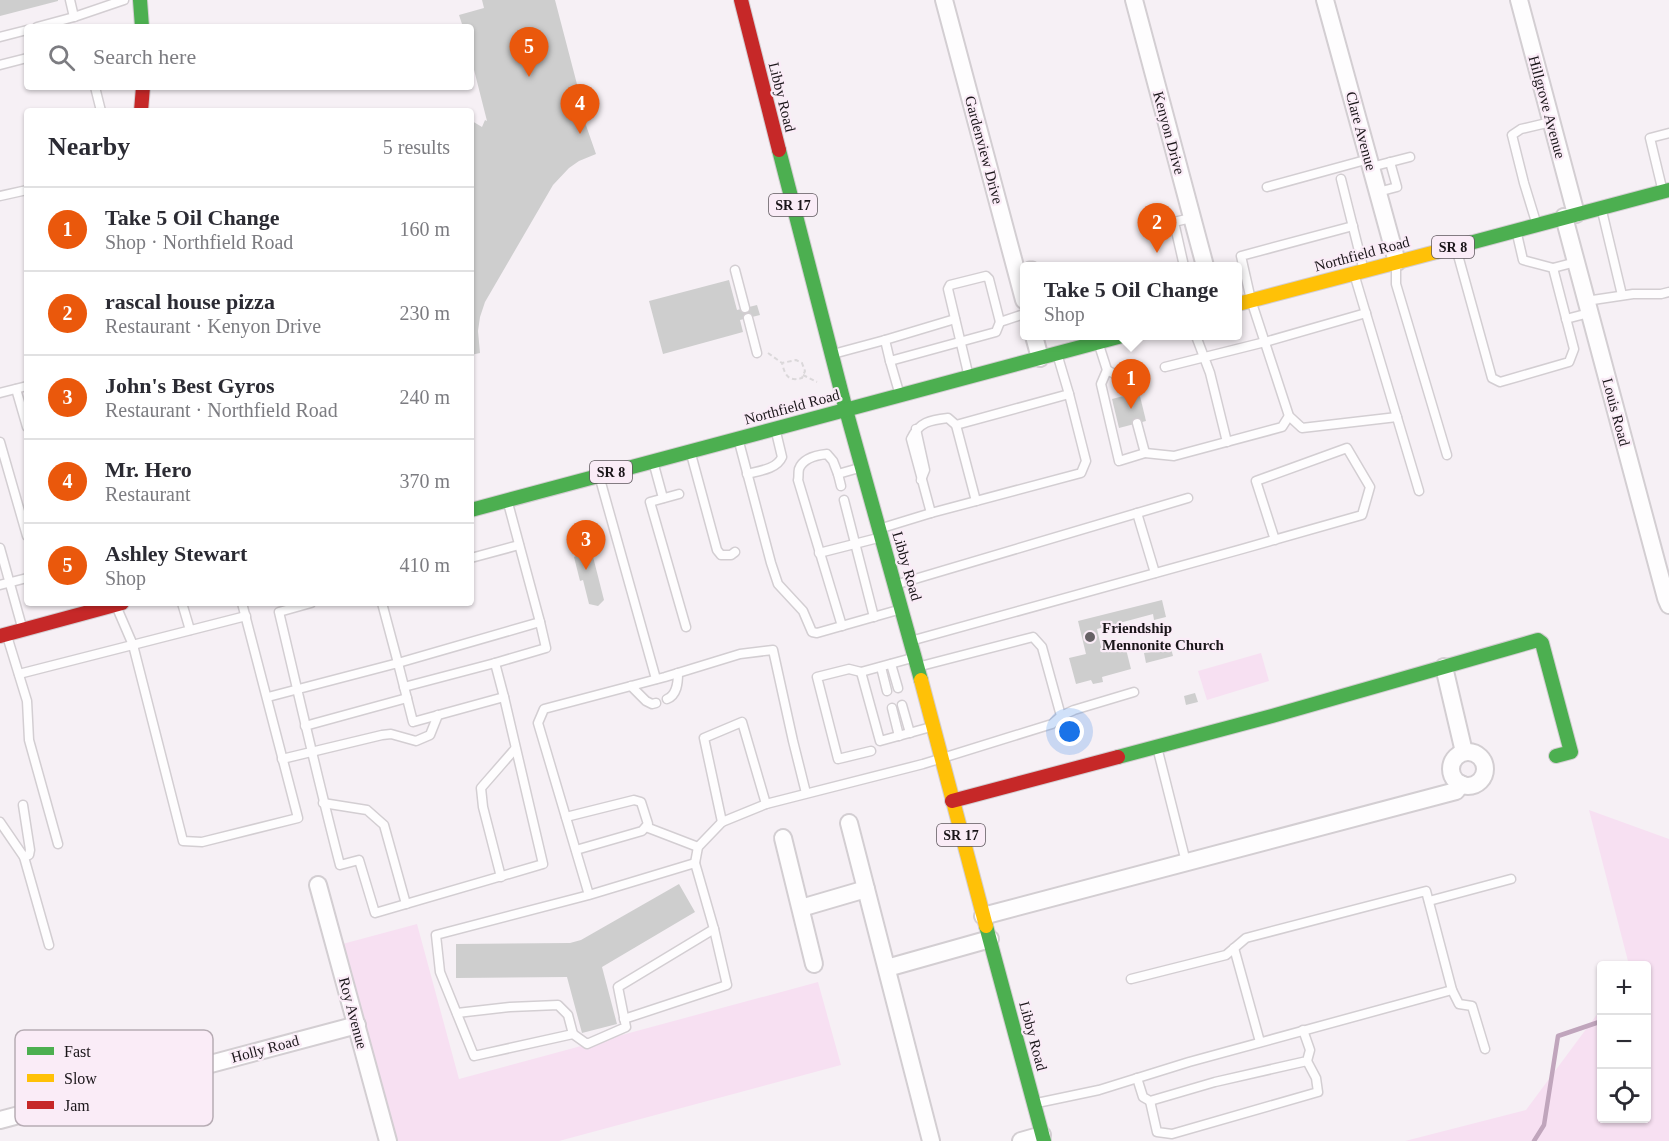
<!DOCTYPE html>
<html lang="en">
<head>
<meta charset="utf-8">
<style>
	:root { --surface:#fff; --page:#f2f2f3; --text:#2b2b33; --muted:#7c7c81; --line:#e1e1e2; --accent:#ea580c }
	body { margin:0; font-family:Georgia,serif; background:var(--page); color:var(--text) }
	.controls { position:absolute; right:18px; bottom:18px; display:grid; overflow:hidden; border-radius:6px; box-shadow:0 2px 4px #0004 }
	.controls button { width:54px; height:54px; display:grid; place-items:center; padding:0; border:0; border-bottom:2px solid var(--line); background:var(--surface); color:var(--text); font:30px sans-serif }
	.you { position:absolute; left:1070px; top:732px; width:21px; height:21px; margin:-15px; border:4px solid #fff; border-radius:50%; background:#1a73e8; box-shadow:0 0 0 9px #1a73e833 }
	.badge { display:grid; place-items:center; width:39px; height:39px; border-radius:50%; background:var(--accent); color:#fff; font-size:20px; font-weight:700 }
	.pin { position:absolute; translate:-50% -50px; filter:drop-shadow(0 2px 3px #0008) }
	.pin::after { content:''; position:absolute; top:32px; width:21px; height:18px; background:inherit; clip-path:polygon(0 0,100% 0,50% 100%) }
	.popup { position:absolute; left:1020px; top:262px; width:222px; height:78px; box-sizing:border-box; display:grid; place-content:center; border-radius:6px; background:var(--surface); filter:drop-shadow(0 2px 4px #0005); font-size:20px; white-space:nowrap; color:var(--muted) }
	.popup b { font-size:22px; color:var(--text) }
	.popup::after { content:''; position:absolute; left:50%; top:100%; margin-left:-12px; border:12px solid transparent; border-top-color:var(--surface) }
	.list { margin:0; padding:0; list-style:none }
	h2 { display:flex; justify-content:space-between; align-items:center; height:78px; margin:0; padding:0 24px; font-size:26px }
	h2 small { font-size:20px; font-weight:400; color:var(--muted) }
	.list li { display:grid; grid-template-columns:39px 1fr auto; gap:18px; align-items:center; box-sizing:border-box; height:84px; padding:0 24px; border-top:2px solid var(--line) }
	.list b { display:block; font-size:22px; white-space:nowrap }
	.list p { margin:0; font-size:20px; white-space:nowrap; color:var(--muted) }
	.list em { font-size:20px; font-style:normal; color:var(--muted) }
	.icon { flex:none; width:33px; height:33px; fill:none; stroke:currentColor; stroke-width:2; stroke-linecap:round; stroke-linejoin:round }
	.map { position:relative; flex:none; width:1669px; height:1141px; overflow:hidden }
	.search { position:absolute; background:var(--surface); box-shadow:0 2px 4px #0004; left:24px; top:24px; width:450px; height:66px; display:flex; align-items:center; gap:15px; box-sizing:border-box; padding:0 21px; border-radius:6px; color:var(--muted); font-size:22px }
	.panel { position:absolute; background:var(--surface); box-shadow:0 2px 4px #0004; left:24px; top:108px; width:450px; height:498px; border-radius:6px }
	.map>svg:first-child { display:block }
	.green { fill:#f7e0f2 }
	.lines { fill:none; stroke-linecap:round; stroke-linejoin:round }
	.stream { stroke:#c0a5bc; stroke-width:4.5 }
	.building { fill:#cecece }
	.lane-casing { stroke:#d3ced2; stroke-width:11 }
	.street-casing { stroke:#d3ced2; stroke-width:20 }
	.fast-casing { stroke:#d3ced2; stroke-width:16 }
	.slow-casing { stroke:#d3ced2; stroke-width:16 }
	.jam-casing { stroke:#d3ced2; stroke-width:16 }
	.path { stroke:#dbd8da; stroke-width:2; stroke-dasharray:4.5 3; stroke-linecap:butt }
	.lane { stroke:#fefdfe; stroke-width:8 }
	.street { stroke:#fefdfe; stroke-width:16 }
	.fast { stroke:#4caf50; stroke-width:14 }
	.slow { stroke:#ffc107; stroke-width:14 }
	.jam { stroke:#c62828; stroke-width:14 }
	.poi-dot { fill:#676266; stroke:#faecf7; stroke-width:2 }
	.labels { text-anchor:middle; stroke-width:4.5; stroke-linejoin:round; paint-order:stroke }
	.shield { fill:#faecf7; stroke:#5d565c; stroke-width:1.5 }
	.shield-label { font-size:14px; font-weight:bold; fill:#1a1519 }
	.street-label { font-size:15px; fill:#1a1519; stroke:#faecf7 }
	.poi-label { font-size:15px; font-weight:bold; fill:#1a1519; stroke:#faecf7; text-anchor:start }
	.key { fill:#faecf7; stroke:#b7acb4; stroke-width:1.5 }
	.key-label { font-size:16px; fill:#1a1519 }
</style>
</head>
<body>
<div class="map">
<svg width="1669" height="1141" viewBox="0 0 1669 1141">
	<rect width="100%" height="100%" fill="#f6f0f5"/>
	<!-- green -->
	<g class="green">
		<polygon points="1261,653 1269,681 1207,700 1198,671"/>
		<polygon points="1589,810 1669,839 1669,1141 1405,1141 1526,1110 1601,1009 1602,1118 1646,1118 1646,966 1629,965"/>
		<polygon points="417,924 459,1079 818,982 841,1065 559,1141 388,1141 335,946"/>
	</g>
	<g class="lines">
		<!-- stream -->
		<polyline class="stream" points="1534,1141 1544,1125 1558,1036 1602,1021"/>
	</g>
	<!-- building -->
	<g class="building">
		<polygon points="0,0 58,0 58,1 0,16"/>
		<polygon points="482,0 555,0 584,111 581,111 596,154 579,161 569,168 553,185 485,302 480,317 478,331 480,353 471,355 471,123 472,121 482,127 485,120 487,121 471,58 471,27 463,27 459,15 484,8"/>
		<polygon points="729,280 737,310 757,305 760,315 740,320 743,332 663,354 649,301"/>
		<polygon points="1139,392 1146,421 1119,428 1112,399"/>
		<polygon points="588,537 604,600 598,606 589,604 583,580 580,581 574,557 576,556 572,541 581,540"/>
		<polygon points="1162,600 1166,617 1154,620 1153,614 1097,629 1102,651 1125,645 1131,669 1102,677 1103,682 1093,684 1091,680 1076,684 1069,658 1086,654 1078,621"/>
		<polygon points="1167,643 1168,649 1171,648 1173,656 1146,663 1144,653 1151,652 1150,647"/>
		<polygon points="1195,693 1198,702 1186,705 1184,696"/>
		<polygon points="679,884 695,912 602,967 617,1024 582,1033 567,977 456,978 456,944 570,943 581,940"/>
	</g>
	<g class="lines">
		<!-- lane casing -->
		<g class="lane-casing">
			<g id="lane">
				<polyline points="70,0 74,17"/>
				<polyline points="37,27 74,17 124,0"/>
				<polyline points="0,37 27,30"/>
				<polyline points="0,65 27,58"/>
				<polyline points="95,87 101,111"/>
				<polyline points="1371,167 1410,157"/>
				<polyline points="1341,179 1363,267"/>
				<polyline points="1267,187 1369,159"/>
				<polyline points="1662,188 1650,138 1669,133"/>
				<polyline points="1378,192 1397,187 1390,162"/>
				<polyline points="0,196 27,190"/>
				<polyline points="1602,211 1622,295"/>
				<polyline points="1536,222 1524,183 1512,135 1521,129 1551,122"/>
				<polyline points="1353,226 1241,256 1251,300 1289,416 1302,428 1397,417"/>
				<polyline points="1456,248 1492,378 1500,382 1569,362 1574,349 1553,268 1523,260 1517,234"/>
				<polyline points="1029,266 1033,266"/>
				<polyline points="1184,266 1174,222 1191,218"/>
				<polyline points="1396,266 1396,284 1447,455"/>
				<polyline points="1553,268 1576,262"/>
				<polyline points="735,270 745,308"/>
				<polyline points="1355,277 1419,491"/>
				<polyline points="1586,301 1633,294 1661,294 1669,292"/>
				<polyline points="748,318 757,353"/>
				<polyline points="955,319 885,340 890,361 996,332 1000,322 1024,314"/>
				<polyline points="1566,319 1589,313"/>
				<polyline points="1196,336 1210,373 1227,442"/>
				<polyline points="1099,345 1107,370"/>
				<polyline points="833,354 885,340"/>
				<polyline points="890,361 899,392"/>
				<polyline points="1165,367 1265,342 1366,313"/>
				<polyline points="968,373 948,289 950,285 986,276 989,279 1000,322"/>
				<polyline points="16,389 27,427"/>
				<polyline points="0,393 27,386"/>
				<polyline points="1130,394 1124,379 1107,370 1101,384 1119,461 1145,453 1137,423"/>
				<polyline points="956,425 1069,394 1058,357"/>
				<polyline points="916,429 925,470 921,480"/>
				<polyline points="0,442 27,536"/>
				<polyline points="739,442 771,563 778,584 803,611 812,632 817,633 824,631 898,610"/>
				<polyline points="1145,453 1174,456 1282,427 1289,416"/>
				<polyline points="691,454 717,550 721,555 731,555 735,552"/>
				<polyline points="654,465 663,498"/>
				<path d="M747 474C759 471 777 469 782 457L776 432"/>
				<path d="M838 474 833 461 827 454C817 455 803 458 799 469 798 473 799 477 798 480L842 626"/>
				<polyline points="600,479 656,679"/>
				<polyline points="841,486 838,474 859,468"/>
				<polyline points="679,494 650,502 686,627"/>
				<polyline points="844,500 874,617"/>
				<path d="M931 513 911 439C919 422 930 420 948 418L956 425 976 501"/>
				<polyline points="1137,513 1155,573"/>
				<polyline points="882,528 931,513 1081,473 1086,461 1069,394"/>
				<polyline points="0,548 22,627"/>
				<polyline points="819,553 878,538"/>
				<polyline points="471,558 519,545"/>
				<polyline points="898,584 1188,498"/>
				<polyline points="0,585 27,578"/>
				<polyline points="182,603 190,630"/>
				<polyline points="382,603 398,663 540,622 508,503"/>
				<polyline points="117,608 133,645 183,841 202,842 298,818 242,603"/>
				<polyline points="7,636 27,701 29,740 58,844"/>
				<path d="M914 640C1063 598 1213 558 1362 515L1370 487 1347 448 1256 481 1275 540"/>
				<polyline points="912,658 861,672 880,741 931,727"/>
				<polyline points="891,664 898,688"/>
				<polyline points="881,667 887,691"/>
				<polyline points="861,672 849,669 817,677 838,759 871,751"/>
				<polyline points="19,674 246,616"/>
				<polyline points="631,686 646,701 652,704 656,703"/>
				<polyline points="404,687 495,663"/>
				<path d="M268 697 398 663 413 722 504 697 543 864 375 913 359 860 340 865C318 781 299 696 279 612L311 603"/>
				<polyline points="504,697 495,663 546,648 540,622"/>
				<path d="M667 699C677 695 678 683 678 673"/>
				<polyline points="902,705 910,733"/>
				<polyline points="892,708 899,736"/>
				<polyline points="1061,716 1074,710 1134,692"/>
				<polyline points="305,726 407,698"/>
				<polyline points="1157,747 1186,862"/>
				<polyline points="282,759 382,735 391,734 416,741 430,735 438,715"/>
				<polyline points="323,803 367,810 384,825 406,904"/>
				<polyline points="23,805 30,850 29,855 24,857"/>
				<polyline points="566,817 634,800 641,802 648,824 642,831 576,850"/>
				<polyline points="0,822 24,857 49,945"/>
				<polyline points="722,822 704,738 742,722 766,804"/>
				<polyline points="646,827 698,847"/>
				<polyline points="695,863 698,847 722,822 766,804 923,764 1052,724 1061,716 1042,647 1033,637 921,666"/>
				<polyline points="501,877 483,807 481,788 515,749"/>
				<polyline points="589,895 695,863 714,929 618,987 626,1027 587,1044 573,1034 474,1056 440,972 436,935 589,895 538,723 544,709 665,677 740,654 773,650 793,741 806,793"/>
				<polyline points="1429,901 1511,879"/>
				<polyline points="1234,948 1260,1042"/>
				<polyline points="1131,979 1226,955 1246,938 1426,891 1452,990"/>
				<polyline points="457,1013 510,1007 558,1005 568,1015 573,1034"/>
				<polyline points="624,1019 727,985 714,929"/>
				<polyline points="1137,1078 1143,1097 1150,1101 1215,1082 1307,1061 1310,1050 1303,1030"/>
				<polyline points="1150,1101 1157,1132 1172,1134 1318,1092 1316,1078 1307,1061"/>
				<polyline points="1037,1103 1099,1090 1189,1062 1452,990 1459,1004 1472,1006 1485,1049"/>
			</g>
		</g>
		<!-- street casing -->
		<g class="street-casing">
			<g id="street">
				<polyline points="944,0 1024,300"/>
				<polyline points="1134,0 1205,266"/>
				<polyline points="1325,0 1397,262"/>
				<polyline points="1519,0 1576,214"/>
				<polyline points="1564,217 1666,598 1669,605"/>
				<polyline points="1034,336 1040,358"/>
				<polyline points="1444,667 1464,752"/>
				<circle cx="1468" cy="769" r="17"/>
				<polyline points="849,823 931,1141"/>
				<polyline points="783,838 814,964"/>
				<polyline points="318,885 388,1141"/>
				<polyline points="801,908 866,889"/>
				<polyline points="983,916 1456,791 1461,784"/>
				<polyline points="887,968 990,939"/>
				<polyline points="0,1120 357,1025"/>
				<polyline points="1021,1141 1042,1135"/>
			</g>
		</g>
		<!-- fast casing -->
		<g class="fast-casing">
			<g id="fast">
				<polyline points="140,0 142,27"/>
				<polyline points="779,150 846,410 921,680"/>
				<polyline points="1436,252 1669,190"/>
				<polyline points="471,510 1122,336"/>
				<polyline points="1118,757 1272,716 1538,640 1542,643 1571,752 1556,756"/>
				<polyline points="986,926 1044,1141"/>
			</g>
		</g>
		<!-- slow casing -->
		<g class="slow-casing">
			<g id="slow">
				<polyline points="1238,304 1436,252"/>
				<polyline points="921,680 986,926"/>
			</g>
		</g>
		<!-- jam casing -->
		<g class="jam-casing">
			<g id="jam">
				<polyline points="741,0 779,150"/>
				<polyline points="141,111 143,87"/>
				<polyline points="0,636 122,603"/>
				<polyline points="952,801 1118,757"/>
			</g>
		</g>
		<!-- path -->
		<g class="path">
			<path d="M768 353 782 363 796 360 802 363 805 371 802 378C788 382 785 375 782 363"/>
			<polyline points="803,375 817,382"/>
		</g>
		<!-- lane -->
		<use href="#lane" class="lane"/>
		<!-- street -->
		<use href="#street" class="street"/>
		<!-- fast -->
		<use href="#fast" class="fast"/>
		<!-- slow -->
		<use href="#slow" class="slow"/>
		<!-- jam -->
		<use href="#jam" class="jam"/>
	</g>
	<!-- markers -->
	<circle class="poi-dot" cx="1090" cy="637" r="6"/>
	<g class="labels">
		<!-- shield labels -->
		<g class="shield">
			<rect x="769" y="194" width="48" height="22" rx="4.5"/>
			<rect x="1432" y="236" width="42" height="22" rx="4.5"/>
			<rect x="590" y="461" width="42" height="22" rx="4.5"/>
			<rect x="937" y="824" width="48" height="22" rx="4.5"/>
		</g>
		<g class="shield-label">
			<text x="793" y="210">SR 17</text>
			<text x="1453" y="252">SR 8</text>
			<text x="611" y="477">SR 8</text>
			<text x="961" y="840">SR 17</text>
		</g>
		<!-- street labels -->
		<g class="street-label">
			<text transform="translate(782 97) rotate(76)" y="5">Libby Road</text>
			<text transform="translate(1547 107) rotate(75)" y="5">Hillgrove Avenue</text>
			<text transform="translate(1361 131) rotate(75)" y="5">Clare Avenue</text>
			<text transform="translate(1169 133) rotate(75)" y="5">Kenyon Drive</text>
			<text transform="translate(984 150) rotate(75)" y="5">Gardenview Drive</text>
			<text transform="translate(1362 254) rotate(-15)" y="5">Northfield Road</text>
			<text transform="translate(792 407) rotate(-15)" y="5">Northfield Road</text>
			<text transform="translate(1616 412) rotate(75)" y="5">Louis Road</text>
			<text transform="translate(907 566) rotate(74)" y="5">Libby Road</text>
			<text transform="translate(353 1013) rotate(75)" y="5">Roy Avenue</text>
			<text transform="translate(1033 1036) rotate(75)" y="5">Libby Road</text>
			<text transform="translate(265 1049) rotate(-15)" y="5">Holly Road</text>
		</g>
		<!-- poi labels -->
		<g class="poi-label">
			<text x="1102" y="633">Friendship<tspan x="1102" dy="17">Mennonite Church</tspan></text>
		</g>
	</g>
	<!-- legend -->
	<rect x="15" y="1030" width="198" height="96" rx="9" class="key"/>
	<rect x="27" y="1047" width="27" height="8" fill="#4caf50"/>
	<rect x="27" y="1074" width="27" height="8" fill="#ffc107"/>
	<rect x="27" y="1101" width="27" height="8" fill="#c62828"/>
	<g class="key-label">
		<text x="64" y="1057">Fast</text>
		<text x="64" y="1084">Slow</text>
		<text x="64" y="1111">Jam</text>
	</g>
</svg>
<div class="controls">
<button>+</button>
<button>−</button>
<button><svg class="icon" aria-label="locate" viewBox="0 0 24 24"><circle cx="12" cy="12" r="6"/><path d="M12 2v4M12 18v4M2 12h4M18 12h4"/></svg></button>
</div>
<div class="you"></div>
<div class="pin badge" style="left:1131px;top:409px">1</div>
<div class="popup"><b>Take 5 Oil Change</b>Shop</div>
<div class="pin badge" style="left:1157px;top:253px">2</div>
<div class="pin badge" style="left:586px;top:570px">3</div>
<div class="pin badge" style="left:580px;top:134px">4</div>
<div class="pin badge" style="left:529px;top:77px">5</div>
<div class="search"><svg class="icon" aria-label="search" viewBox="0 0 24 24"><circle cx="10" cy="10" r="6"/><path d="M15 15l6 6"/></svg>Search here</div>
<section class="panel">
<h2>Nearby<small>5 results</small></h2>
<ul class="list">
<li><span class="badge">1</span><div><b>Take 5 Oil Change</b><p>Shop · Northfield Road</p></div><em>160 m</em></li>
<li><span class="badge">2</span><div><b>rascal house pizza</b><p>Restaurant · Kenyon Drive</p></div><em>230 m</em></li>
<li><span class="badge">3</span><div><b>John's Best Gyros</b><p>Restaurant · Northfield Road</p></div><em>240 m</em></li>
<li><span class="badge">4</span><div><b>Mr. Hero</b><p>Restaurant</p></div><em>370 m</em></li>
<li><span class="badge">5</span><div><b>Ashley Stewart</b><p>Shop</p></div><em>410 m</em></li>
</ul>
</section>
</div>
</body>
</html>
